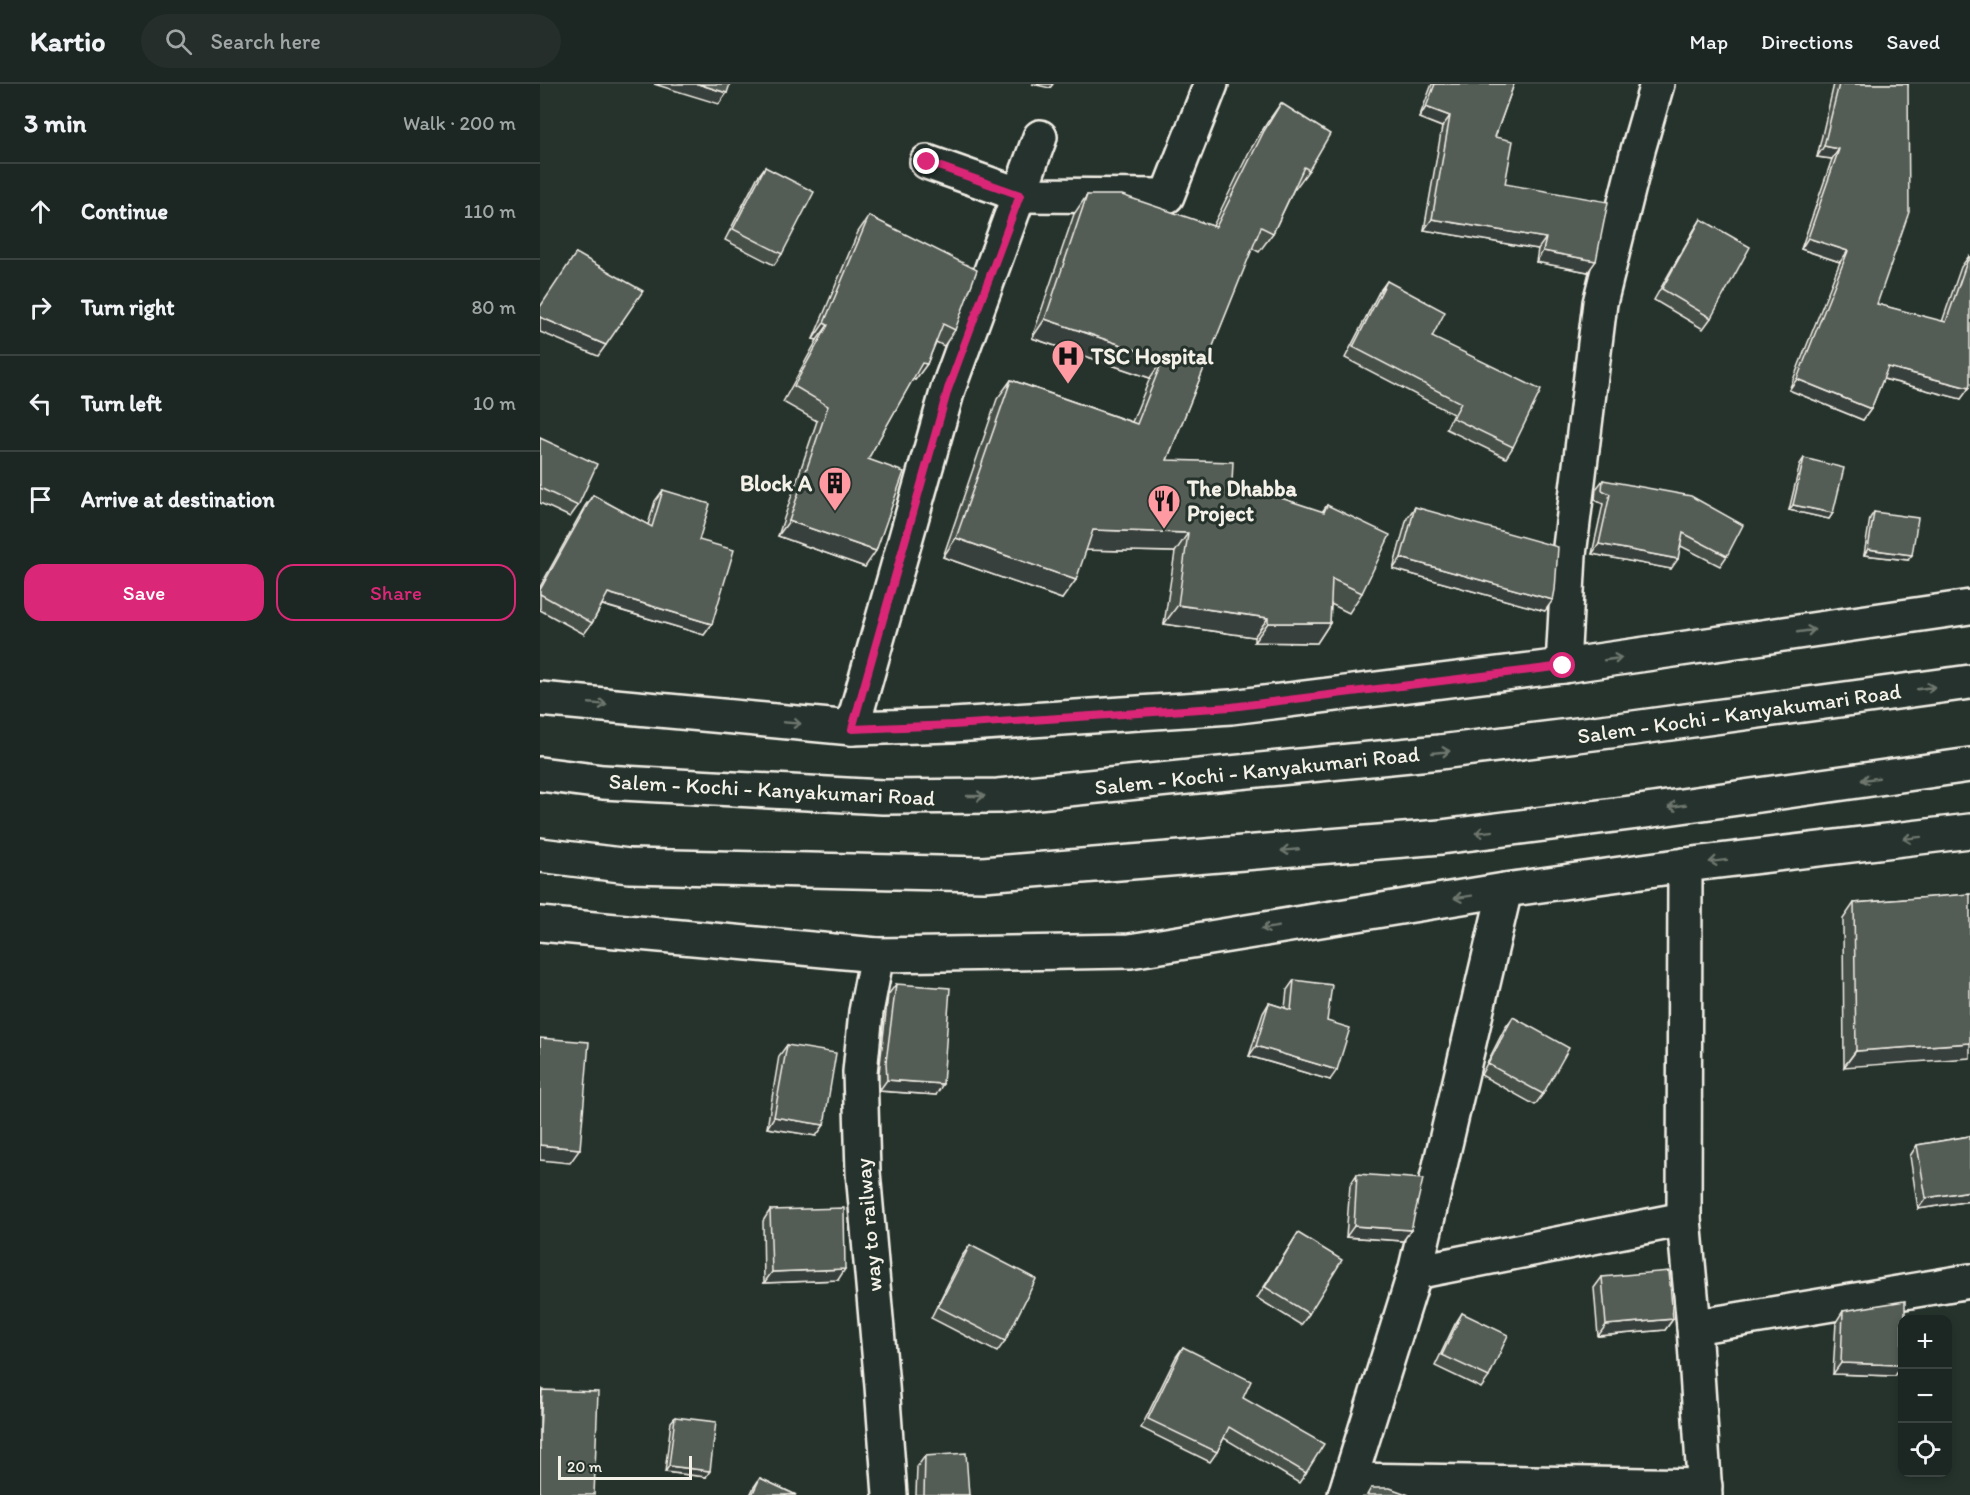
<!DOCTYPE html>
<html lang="en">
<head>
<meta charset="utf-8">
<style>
	:root { --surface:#1c2622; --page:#252e2a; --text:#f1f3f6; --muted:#a0a5a5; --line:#3a4340; --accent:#db2777 }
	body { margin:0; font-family:Itim,sans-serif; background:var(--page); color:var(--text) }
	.controls { position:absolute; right:18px; bottom:18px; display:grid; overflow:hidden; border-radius:12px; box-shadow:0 3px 9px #0003 }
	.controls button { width:54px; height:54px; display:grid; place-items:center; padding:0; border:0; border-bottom:2px solid var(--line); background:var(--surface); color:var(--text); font:30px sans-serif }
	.scale { position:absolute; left:18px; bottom:15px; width:134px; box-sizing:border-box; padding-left:6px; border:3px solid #f4f1e8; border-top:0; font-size:16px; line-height:21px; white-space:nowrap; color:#f4f1e8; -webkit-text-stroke:4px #26332d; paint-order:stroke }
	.stop { position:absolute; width:18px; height:18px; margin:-14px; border:4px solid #db2777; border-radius:50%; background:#fff }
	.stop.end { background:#db2777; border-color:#fff; box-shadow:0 2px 6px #0008 }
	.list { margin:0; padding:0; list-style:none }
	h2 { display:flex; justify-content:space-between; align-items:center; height:78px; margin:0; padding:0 24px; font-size:26px }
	h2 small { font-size:20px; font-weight:400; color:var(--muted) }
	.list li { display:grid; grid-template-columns:39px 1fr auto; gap:18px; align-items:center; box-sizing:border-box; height:96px; padding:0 24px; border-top:2px solid var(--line) }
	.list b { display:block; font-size:22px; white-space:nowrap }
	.list em { font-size:20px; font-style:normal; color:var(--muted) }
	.actions { display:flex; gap:12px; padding:18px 24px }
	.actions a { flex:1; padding:14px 0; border:2px solid var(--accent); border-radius:18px; text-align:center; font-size:21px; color:var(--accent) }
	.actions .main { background:var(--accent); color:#fff }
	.icon { flex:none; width:33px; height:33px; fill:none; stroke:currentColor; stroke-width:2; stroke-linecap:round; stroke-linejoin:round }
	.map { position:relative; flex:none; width:1430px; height:1411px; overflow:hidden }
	header { display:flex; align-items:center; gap:36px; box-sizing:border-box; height:84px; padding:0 30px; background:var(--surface); border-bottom:2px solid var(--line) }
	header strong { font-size:28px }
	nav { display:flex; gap:33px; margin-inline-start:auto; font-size:21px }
	.search { width:420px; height:54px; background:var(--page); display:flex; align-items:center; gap:15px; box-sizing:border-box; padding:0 21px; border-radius:33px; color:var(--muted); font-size:22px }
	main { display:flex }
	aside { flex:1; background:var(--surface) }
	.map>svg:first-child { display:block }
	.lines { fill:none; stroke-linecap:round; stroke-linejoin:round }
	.minor-casing { stroke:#f4f1e8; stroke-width:38 }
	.highway-casing { stroke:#f4f1e8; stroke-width:38 }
	.minor { stroke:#26332d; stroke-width:33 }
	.highway { stroke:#26332d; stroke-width:33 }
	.wall { fill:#474f49; stroke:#f4f1e8; stroke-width:1.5 }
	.shaded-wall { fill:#39403c; stroke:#f4f1e8; stroke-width:1.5 }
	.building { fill:#525c55; stroke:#f4f1e8; stroke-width:1.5 }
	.oneway { stroke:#6e766e }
	.route { stroke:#db2777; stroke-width:8 }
	.labels { text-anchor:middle; stroke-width:6; stroke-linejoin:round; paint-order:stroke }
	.poi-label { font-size:22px; font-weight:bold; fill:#f4f1e8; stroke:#26332d; text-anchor:start }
	.street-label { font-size:22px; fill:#f4f1e8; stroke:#26332d }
</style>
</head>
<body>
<header>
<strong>Kartio</strong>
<div class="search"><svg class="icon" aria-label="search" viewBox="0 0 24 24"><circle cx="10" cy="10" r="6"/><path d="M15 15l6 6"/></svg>Search here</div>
<nav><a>Map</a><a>Directions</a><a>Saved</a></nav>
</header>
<main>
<aside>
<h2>3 min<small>Walk · 200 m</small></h2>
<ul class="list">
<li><svg class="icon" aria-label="ahead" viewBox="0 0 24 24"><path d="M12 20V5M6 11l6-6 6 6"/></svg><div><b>Continue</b></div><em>110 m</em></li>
<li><svg class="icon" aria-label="right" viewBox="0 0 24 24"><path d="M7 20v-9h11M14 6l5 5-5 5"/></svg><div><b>Turn right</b></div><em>80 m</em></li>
<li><svg class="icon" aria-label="left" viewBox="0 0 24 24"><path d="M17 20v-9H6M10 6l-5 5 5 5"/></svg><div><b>Turn left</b></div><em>10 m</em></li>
<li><svg class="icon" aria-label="arrive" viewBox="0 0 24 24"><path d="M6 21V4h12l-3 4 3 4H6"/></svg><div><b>Arrive at destination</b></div></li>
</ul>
<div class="actions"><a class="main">Save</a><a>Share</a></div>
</aside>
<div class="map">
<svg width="1430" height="1411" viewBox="0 0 1430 1411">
	<rect width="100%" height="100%" fill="#26332d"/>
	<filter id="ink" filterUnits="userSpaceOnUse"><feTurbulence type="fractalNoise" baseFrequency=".0167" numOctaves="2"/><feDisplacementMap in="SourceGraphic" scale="12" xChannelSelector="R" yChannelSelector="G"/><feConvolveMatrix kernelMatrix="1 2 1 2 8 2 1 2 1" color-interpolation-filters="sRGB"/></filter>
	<g filter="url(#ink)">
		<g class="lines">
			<!-- minor casing -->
			<g class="minor-casing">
				<g id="minor">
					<polyline points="387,78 480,111 627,112 671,0"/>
					<polyline points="1023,582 1029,471 1060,219 1098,66 1117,0"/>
					<polyline points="0,615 312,644 413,641 691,623 1023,582 1430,523"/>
					<polyline points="312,644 408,305 500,53"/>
					<polyline points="1145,781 1144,1135 1154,1243 1165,1411"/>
					<polyline points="0,840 337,871 590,867 965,806 1145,781 1430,747"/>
					<polyline points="337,871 326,928 320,988 323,1088 342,1302 350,1411"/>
					<polyline points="875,1188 1144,1135"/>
					<polyline points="1154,1243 1430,1197"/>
					<polyline points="810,1396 1165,1402"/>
					<polyline points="805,1411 875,1188 965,806"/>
				</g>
			</g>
			<!-- highway casing -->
			<g class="highway-casing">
				<g id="highway">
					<polyline points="0,690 63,698 343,713 458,712 900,668 1094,644 1430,598"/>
					<polyline points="0,771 89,782 443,790 901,753 1106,727 1430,681"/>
				</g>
			</g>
			<!-- minor -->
			<use href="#minor" class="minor"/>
			<!-- highway -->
			<use href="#highway" class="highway"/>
		</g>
		<!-- wall -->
		<g class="wall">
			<polygon points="892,0 974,0 955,53 965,100 1048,188 996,178 998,165 884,146 902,43 879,34"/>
			<polygon points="1294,0 1368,0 1337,220 1402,238 1421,183 1429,172 1429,304 1421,315 1343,295 1331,325 1323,336 1249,306 1300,178 1261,165 1292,75 1277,73"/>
			<polygon points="741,19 769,86 755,105 754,105 733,149 719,168 712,164 627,376 782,428 787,421 822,509 809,529 791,520 790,539 777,559 714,558 714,553 624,540 635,468 546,466 522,515 403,473 457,315 471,296 592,338 610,294 492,254 534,130 547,111 673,142 710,66 727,39"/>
			<polygon points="225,83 242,170 234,181 185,156 217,94"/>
			<polygon points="329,132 415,246 404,262 396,258 387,280 375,296 373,295 328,375 325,483 238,452 277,337 243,318 277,256 273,255 318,148"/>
			<polygon points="1161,135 1171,234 1163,245 1114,216 1154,146"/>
			<polygon points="847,197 892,253 973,363 966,374 906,345 913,330 805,274 839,208"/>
			<polygon points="0,354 38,422 30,433 0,419"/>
			<polygon points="1264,374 1293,429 1289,435 1249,426 1260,380"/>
			<polygon points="1063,396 1187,472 1180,482 1141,462 1131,485 1052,470 1063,420 1055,416 1056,405"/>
			<polygon points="123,406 159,456 172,540 164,551 62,521 52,539 44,550 0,526 0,503 45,422 53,411 108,441 115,417"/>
			<polygon points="875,423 1005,527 853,485 867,434"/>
			<polygon points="1334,428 1368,476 1324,471 1330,434"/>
			<polygon points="1430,810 1304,983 1303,835 1314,819"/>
			<polygon points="754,896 787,937 790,996 709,972 723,929 729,919 745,924 747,906"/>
			<polygon points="356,900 396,1011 339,1007 339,989 348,911"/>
			<polygon points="973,933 1003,1010 995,1021 941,991 965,944"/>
			<polygon points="247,961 284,1041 276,1052 227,1044 239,972"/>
			<polygon points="1430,1052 1430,1117 1378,1125 1370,1072 1377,1061"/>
			<polygon points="817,1090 871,1146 863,1157 806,1153 810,1101"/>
			<polygon points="230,1126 298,1196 224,1199 223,1137"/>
			<polygon points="758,1149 769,1230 761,1241 717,1214"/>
			<polygon points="430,1161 465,1257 457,1268 391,1234 422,1172"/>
			<polygon points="1062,1193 1133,1235 1125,1246 1058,1252 1054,1204"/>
			<polygon points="1303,1227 1355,1292 1293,1290 1296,1238"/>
			<polygon points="922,1229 949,1293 941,1304 895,1282 915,1240"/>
			<polygon points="643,1263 703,1314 766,1389 759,1399 684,1354 677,1368 670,1378 601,1344 636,1273"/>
			<polygon points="2,1306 0,1411 0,1309"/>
			<polygon points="135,1333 166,1393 125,1388 131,1338"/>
			<polygon points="385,1372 429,1411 376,1411 377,1383"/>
			<polygon points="220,1394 256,1411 210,1411 214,1403"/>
		</g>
		<!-- shaded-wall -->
		<g class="shaded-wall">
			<polygon points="114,0 158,0 187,9 179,20"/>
			<polygon points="492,0 513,0 510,4"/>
			<polygon points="886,23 910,32 902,43 879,34"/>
			<polygon points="1284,62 1299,65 1292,75 1277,73"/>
			<polygon points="892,135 1006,154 998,165 884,146"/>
			<polygon points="1268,154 1308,167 1300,178 1261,165"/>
			<polygon points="1003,167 1056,177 1048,188 996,178"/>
			<polygon points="0,233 66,261 58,272 0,248"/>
			<polygon points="505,235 623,275 610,294 492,254"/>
			<polygon points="284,239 288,241 277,256 273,255"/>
			<polygon points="382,279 387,280 375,296 371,294"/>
			<polygon points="1348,283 1429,304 1421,315 1340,294"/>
			<polygon points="1257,295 1331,325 1323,336 1249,306"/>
			<polygon points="1253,421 1293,429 1289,435 1249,426"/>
			<polygon points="249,437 336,467 325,483 238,452"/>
			<polygon points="553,446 648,449 635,468 539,466"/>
			<polygon points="416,454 536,496 522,515 403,473"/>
			<polygon points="1059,460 1138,475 1131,485 1052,470"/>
			<polygon points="1328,465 1372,471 1368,476 1324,471"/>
			<polygon points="861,474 1013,516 1005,527 853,485"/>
			<polygon points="68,509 172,540 164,551 60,520"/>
			<polygon points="638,521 728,534 714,553 624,540"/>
			<polygon points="728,539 790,539 777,559 714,558"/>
			<polygon points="1430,959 1430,974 1304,983 1316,967"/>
			<polygon points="716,962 797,986 790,996 709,972"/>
			<polygon points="347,996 403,1000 396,1011 339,1007"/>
			<polygon points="234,1033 284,1041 276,1052 227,1044"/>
			<polygon points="0,1061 40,1065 30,1079 0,1076"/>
			<polygon points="1430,1107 1430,1117 1378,1125 1386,1114"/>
			<polygon points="814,1142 871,1146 863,1157 806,1153"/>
			<polygon points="305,1185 298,1196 224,1199 232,1188"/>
			<polygon points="1133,1235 1125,1246 1058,1252 1066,1241"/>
			<polygon points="1301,1279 1362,1281 1355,1292 1293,1290"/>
			<polygon points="129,1382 170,1387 166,1393 125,1388"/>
		</g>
		<!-- building -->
		<g class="building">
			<polygon points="158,0 190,0 187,9"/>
			<polygon points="895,0 974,0 955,53 973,57 965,100 1068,118 1056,177 1003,167 1006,154 892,135 910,32 886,23"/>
			<polygon points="1299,0 1368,0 1369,128 1337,220 1406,238 1429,172 1430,173 1430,300 1429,304 1348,283 1331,325 1257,295 1308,167 1268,154 1299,65 1284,62"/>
			<polygon points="741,19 790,50 769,86 764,83 733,149 721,143 627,376 693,378 692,398 784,428 787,421 850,451 822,509 792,495 790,539 728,539 728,534 638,521 648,449 553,446 536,496 416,454 471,296 597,340 623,275 505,235 547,111 582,111 676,143 724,47"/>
			<polygon points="225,83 274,108 242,170 193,145"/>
			<polygon points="329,132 437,186 415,246 403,240 387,280 382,279 328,375 364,388 336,467 249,437 288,322 254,302 288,241 284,239"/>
			<polygon points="1161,135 1210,163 1171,234 1122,205"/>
			<polygon points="36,169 103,207 66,261 0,233 0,223"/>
			<polygon points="847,197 905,228 892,253 1001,306 973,363 913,334 921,319 813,263"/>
			<polygon points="0,354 57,380 38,422 0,404"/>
			<polygon points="1264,374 1304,384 1293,429 1253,421"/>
			<polygon points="1063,396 1151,412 1203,441 1187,472 1143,449 1138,475 1059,460 1070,410 1062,406"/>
			<polygon points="123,406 170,420 159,456 194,466 172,540 68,509 52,539 0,510 0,506 53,411 112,443"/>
			<polygon points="875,423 1018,463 1015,506 1013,516 861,474"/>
			<polygon points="1334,428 1378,434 1372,471 1328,465"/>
			<polygon points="1430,810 1430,959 1316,967 1314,819"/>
			<polygon points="754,896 792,901 787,937 810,944 797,986 716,962 729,919 751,926"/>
			<polygon points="356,900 410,904 403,1000 347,996 346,978"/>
			<polygon points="973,933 1029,964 1003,1010 948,980"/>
			<polygon points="0,954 49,958 40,1065 0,1061"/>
			<polygon points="247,961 296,969 284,1041 234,1033"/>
			<polygon points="1430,1052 1430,1107 1386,1114 1377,1061"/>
			<polygon points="817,1090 883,1095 871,1146 814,1142"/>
			<polygon points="304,1124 305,1185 232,1188 230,1126"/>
			<polygon points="758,1149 802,1176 769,1230 725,1203"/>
			<polygon points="430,1161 496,1195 465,1257 398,1223"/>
			<polygon points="1129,1187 1133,1235 1066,1241 1062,1193"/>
			<polygon points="1365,1217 1365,1236 1362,1236 1362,1281 1301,1279 1303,1227"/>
			<polygon points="922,1229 968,1251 949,1293 902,1271"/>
			<polygon points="643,1263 711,1297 703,1314 784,1360 766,1389 689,1343 677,1368 608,1335"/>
			<polygon points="2,1306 58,1308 54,1411 0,1411 0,1351"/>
			<polygon points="135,1333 176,1338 170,1387 129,1382"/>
			<polygon points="426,1369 429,1411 384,1411 385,1372"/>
			<polygon points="220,1394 256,1411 212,1411"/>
			<polygon points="831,1404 850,1404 869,1411 827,1411"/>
		</g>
		<!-- one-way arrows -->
		<defs><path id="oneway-shaft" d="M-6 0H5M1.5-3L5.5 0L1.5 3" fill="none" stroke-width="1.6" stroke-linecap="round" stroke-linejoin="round" transform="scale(1.5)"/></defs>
		<g class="oneway">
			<use href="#oneway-shaft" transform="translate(1266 547) rotate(-8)"/>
			<use href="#oneway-shaft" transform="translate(1073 575) rotate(-8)"/>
			<use href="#oneway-shaft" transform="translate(1386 604) rotate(-8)"/>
			<use href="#oneway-shaft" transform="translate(58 620) rotate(5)"/>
			<use href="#oneway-shaft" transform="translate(252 639) rotate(5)"/>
			<use href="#oneway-shaft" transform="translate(901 668) rotate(-6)"/>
			<use href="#oneway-shaft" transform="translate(1330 695) rotate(172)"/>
			<use href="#oneway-shaft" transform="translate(436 712)"/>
			<use href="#oneway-shaft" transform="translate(1137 722) rotate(172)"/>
			<use href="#oneway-shaft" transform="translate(944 748) rotate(173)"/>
			<use href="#oneway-shaft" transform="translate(1372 754) rotate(173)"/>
			<use href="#oneway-shaft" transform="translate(750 766) rotate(175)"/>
			<use href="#oneway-shaft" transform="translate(1178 777) rotate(173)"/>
			<use href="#oneway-shaft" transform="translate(923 813) rotate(171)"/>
			<use href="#oneway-shaft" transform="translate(730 844) rotate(171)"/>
		</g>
	</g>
	<g class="lines" filter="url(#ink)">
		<!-- route -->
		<polyline class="route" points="387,78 480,111 408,305 312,645 413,641 691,623 1023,582"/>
	</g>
	<!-- icons -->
	<defs>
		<g id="hospital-pin" transform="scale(1.725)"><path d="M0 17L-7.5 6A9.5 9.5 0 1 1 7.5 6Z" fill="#ff9aa2" stroke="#26332d"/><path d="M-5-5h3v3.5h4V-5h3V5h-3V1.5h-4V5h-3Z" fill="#111"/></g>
		<g id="building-pin" transform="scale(1.725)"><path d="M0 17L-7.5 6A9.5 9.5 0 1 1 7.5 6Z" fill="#ff9aa2" stroke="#26332d"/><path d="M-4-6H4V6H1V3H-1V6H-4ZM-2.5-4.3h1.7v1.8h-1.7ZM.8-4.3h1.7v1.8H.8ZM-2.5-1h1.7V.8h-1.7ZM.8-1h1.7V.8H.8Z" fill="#111"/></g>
		<g id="restaurant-pin" transform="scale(1.725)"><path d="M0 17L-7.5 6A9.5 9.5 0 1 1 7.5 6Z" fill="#ff9aa2" stroke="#26332d"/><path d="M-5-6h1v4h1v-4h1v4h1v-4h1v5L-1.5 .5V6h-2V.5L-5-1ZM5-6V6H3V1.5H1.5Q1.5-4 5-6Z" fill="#111"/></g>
	</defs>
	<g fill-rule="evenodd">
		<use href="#hospital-pin" x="528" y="272"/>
		<use href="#building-pin" x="295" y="399"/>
		<use href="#restaurant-pin" x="624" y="417"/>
	</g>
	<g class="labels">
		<!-- poi labels -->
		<g class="poi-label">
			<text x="551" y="280">TSC Hospital</text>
			<text x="272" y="407" text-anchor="end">Block A</text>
			<text x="647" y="412">The Dhabba<tspan x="647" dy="25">Project</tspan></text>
		</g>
		<!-- street labels -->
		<g class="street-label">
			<text transform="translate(1199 629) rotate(-8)" y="8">Salem - Kochi - Kanyakumari Road</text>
			<text transform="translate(717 686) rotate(-6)" y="8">Salem - Kochi - Kanyakumari Road</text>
			<text transform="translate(232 705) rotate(3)" y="8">Salem - Kochi - Kanyakumari Road</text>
			<text transform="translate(328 1141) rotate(-95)" y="8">way to railway</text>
		</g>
	</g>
</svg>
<div class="controls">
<button>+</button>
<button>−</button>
<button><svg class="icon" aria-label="locate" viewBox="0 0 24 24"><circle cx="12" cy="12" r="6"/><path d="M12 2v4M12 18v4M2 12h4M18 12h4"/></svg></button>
</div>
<div class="scale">20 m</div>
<div class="stop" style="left:1023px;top:582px"></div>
<div class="stop end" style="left:387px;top:78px"></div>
</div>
</main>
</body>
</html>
